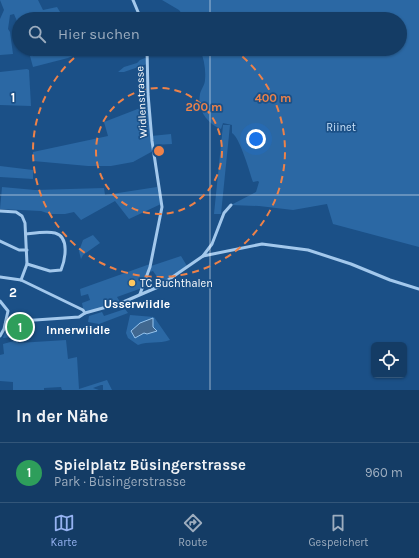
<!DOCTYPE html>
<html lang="de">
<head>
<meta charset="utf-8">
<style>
	:root { --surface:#143c65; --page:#21476e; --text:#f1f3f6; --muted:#9dadbf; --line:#335679; --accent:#95b2f1 }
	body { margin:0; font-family:Karla,sans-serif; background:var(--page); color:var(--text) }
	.controls { position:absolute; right:12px; bottom:12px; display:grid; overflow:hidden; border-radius:6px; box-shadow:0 1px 3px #0004 }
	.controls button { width:36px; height:36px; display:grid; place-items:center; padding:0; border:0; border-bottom:1px solid var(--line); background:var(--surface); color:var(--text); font:20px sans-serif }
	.you { position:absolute; left:256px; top:139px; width:14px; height:14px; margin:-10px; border:3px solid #fff; border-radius:50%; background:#1a73e8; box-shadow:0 0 0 6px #1a73e833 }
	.badge { display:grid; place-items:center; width:26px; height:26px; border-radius:50%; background:var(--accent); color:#fff; font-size:13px; font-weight:700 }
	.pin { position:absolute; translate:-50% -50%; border:2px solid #fff; box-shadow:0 1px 4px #0006 }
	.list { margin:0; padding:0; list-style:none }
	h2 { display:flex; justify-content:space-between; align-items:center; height:52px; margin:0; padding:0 16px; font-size:17px }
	h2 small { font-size:13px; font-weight:400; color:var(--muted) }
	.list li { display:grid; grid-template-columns:26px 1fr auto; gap:12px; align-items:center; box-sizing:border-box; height:60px; padding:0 16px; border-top:1px solid var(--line) }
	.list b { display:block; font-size:15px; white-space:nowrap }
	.list p { margin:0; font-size:13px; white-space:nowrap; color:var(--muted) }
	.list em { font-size:13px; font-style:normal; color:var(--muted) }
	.icon { flex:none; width:22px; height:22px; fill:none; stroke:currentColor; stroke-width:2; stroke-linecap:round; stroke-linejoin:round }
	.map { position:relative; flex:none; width:419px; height:390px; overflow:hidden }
	.search { position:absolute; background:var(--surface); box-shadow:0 1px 3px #0004; left:12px; right:12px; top:12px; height:44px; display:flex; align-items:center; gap:10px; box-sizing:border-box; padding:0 14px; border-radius:22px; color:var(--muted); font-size:15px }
	.sheet { height:112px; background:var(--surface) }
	nav { display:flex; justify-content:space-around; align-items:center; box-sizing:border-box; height:56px; border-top:1px solid var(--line); background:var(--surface); font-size:11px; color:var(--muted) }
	nav a { display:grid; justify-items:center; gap:2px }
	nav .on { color:var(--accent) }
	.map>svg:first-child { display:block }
	.green { fill:#2b68a4 }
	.water { fill:#416890; stroke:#96c4ee }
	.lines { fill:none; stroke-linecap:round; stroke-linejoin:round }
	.minor { stroke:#a3c8ec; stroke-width:3 }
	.grid { fill:none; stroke:#fff; stroke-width:1; stroke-opacity:0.55 }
	.ring { fill:none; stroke:#ee8249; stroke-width:2; stroke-dasharray:7 5 }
	.poi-dot { fill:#fdc760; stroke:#1b5087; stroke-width:1.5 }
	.labels { text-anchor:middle; stroke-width:3.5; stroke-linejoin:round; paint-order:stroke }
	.street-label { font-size:11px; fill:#fff; stroke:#1b5087 }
	.park-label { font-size:11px; fill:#c8e1f9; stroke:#1b5087 }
	.poi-label { font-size:11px; fill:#fff; stroke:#1b5087; text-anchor:start }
	.neighbourhood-label { font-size:12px; font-weight:bold; fill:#fff; stroke:#1b5087 }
	.grid-label { font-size:13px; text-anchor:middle; font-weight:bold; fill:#fff; stroke:#1b5087; stroke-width:3.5; stroke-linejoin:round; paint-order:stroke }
	.centre { fill:#ee8249; stroke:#1b5087; stroke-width:2 }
	.ring-label { font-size:12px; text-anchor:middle; font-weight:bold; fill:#ee8249; stroke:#1b5087; stroke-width:3.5; stroke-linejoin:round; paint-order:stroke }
</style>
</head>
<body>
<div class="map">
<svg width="419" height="390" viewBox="0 0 419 390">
	<rect width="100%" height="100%" fill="#1b5087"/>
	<!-- green -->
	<g class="green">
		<polygon points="0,0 38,0 43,10 57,7 60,12 39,19 19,19 19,26 14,14 10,15 8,29 10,32 13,54 0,55 0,19 4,10"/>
		<path d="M162 0H419V247L333 224 327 204 293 210 259 206 231 205 256 192 259 182 258 181 253 182C249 170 240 138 232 133V125L223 123 221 129C207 123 197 110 200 94 201 89 205 85 205 80 206 69 204 59 200 49H400V19H186L179 10Z"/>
		<polygon points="51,49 88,49 68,58 33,67 30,56"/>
		<polygon points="145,58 147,59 147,64 124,72 118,72 124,67 137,63 140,60"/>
		<polygon points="27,69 29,70 31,106 0,105 0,72"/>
		<polygon points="148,105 153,151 133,162 111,166 88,166 33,161 33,152 108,136 104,122"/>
		<polygon points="223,125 230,125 221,214 214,214"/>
		<polygon points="171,134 172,144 152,145 151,136"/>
		<polygon points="0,166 33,170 33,179 0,177"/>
		<polygon points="2,187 35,190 104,188 105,195 157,187 161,204 129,219 115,201 81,220 74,212 65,214 50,214 41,211 0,209"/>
		<polygon points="93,235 100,243 83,255 81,259 79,251 83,240"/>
		<polygon points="181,256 187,266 162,284 153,271 150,272 151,266"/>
		<polygon points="150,264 142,288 117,297 120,302 87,312 83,308 82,303 90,300 88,294 81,296 80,289"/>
		<polygon points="125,309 128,313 99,324 88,322 89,316 102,312 104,316"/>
		<path d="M130 315 154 317 170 340C159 344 148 341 138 345L128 338 126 333Z"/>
		<polygon points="8,323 24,323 24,331 16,331 18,343 66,340 68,359 77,357 79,389 107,380 112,390 103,390 103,385 101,385 93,388 99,390 62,390 61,387 44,388 44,390 13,390 13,382 0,381 0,355 4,354 3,344 14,341 12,337 3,338"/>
	</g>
	<!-- water -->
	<polygon class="water" points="153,318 153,327 157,331 147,334 144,333 135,338 131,331 140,323"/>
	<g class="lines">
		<!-- minor -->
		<g class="minor">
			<polyline points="133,0 141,19"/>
			<polyline points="0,211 16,212 22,216 25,223 27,264 21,280"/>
			<path d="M26 234C35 233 47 231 55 233 70 237 65 260 61 270L50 271 27 264"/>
			<polyline points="0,241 19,250 27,250"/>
			<polyline points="203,256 212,244 224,213 231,205"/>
			<polyline points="0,277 21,280 83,310 85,313"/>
			<polyline points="140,294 150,267 162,207 152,141 148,94 147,49"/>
			<polyline points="0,301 8,311 4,329 0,336"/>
			<polyline points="6,322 79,317 85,313 121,303 158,287 203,256 262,244 308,250 351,264 390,280 419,289"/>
		</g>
	</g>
	<!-- grid -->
	<path class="grid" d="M210 0V19M210 49V390M0 195H419"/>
	<!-- distance rings -->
	<g class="ring">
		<circle cx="159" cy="151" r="63"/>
		<path d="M233 49A126 126 0 1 1 85 49"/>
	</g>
	<!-- markers -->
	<circle class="poi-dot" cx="132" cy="283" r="4"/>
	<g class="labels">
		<!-- street labels -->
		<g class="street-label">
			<text transform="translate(141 102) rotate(-93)" y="4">Widlenstrasse</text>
		</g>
		<!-- park labels -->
		<g class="park-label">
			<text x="341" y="131">Riinet</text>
		</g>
		<!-- poi labels -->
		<g class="poi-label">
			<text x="140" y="287">TC Buchthalen</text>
		</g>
		<!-- neighbourhood labels -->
		<g class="neighbourhood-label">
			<text x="137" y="308">Usserwiidle</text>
			<text x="78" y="334">Innerwiidle</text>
		</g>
	</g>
	<g class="grid-label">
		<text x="13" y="102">1</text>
		<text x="13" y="297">2</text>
	</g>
	<circle cx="159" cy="151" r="6" class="centre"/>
	<g class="ring-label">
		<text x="273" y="102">400 m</text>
		<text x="204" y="111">200 m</text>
	</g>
</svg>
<div class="controls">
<button><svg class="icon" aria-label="locate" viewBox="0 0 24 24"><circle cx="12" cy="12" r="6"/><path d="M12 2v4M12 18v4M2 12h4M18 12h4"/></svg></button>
</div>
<div class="you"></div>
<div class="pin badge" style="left:20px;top:327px;background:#2e9e5b">1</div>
<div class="search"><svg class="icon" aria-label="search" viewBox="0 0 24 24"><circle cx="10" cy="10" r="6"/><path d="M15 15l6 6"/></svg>Hier suchen</div>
</div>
<section class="sheet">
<h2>In der Nähe<small></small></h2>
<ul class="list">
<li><span class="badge" style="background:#2e9e5b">1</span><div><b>Spielplatz Büsingerstrasse</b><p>Park · Büsingerstrasse</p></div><em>960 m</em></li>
</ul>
</section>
<nav>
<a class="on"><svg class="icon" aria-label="map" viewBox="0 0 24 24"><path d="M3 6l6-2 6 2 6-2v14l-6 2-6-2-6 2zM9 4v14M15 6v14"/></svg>Karte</a>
<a><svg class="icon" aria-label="directions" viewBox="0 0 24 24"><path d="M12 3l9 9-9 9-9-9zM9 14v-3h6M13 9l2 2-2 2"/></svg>Route</a>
<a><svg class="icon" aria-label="saved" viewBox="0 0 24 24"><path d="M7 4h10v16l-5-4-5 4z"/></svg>Gespeichert</a>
</nav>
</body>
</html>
